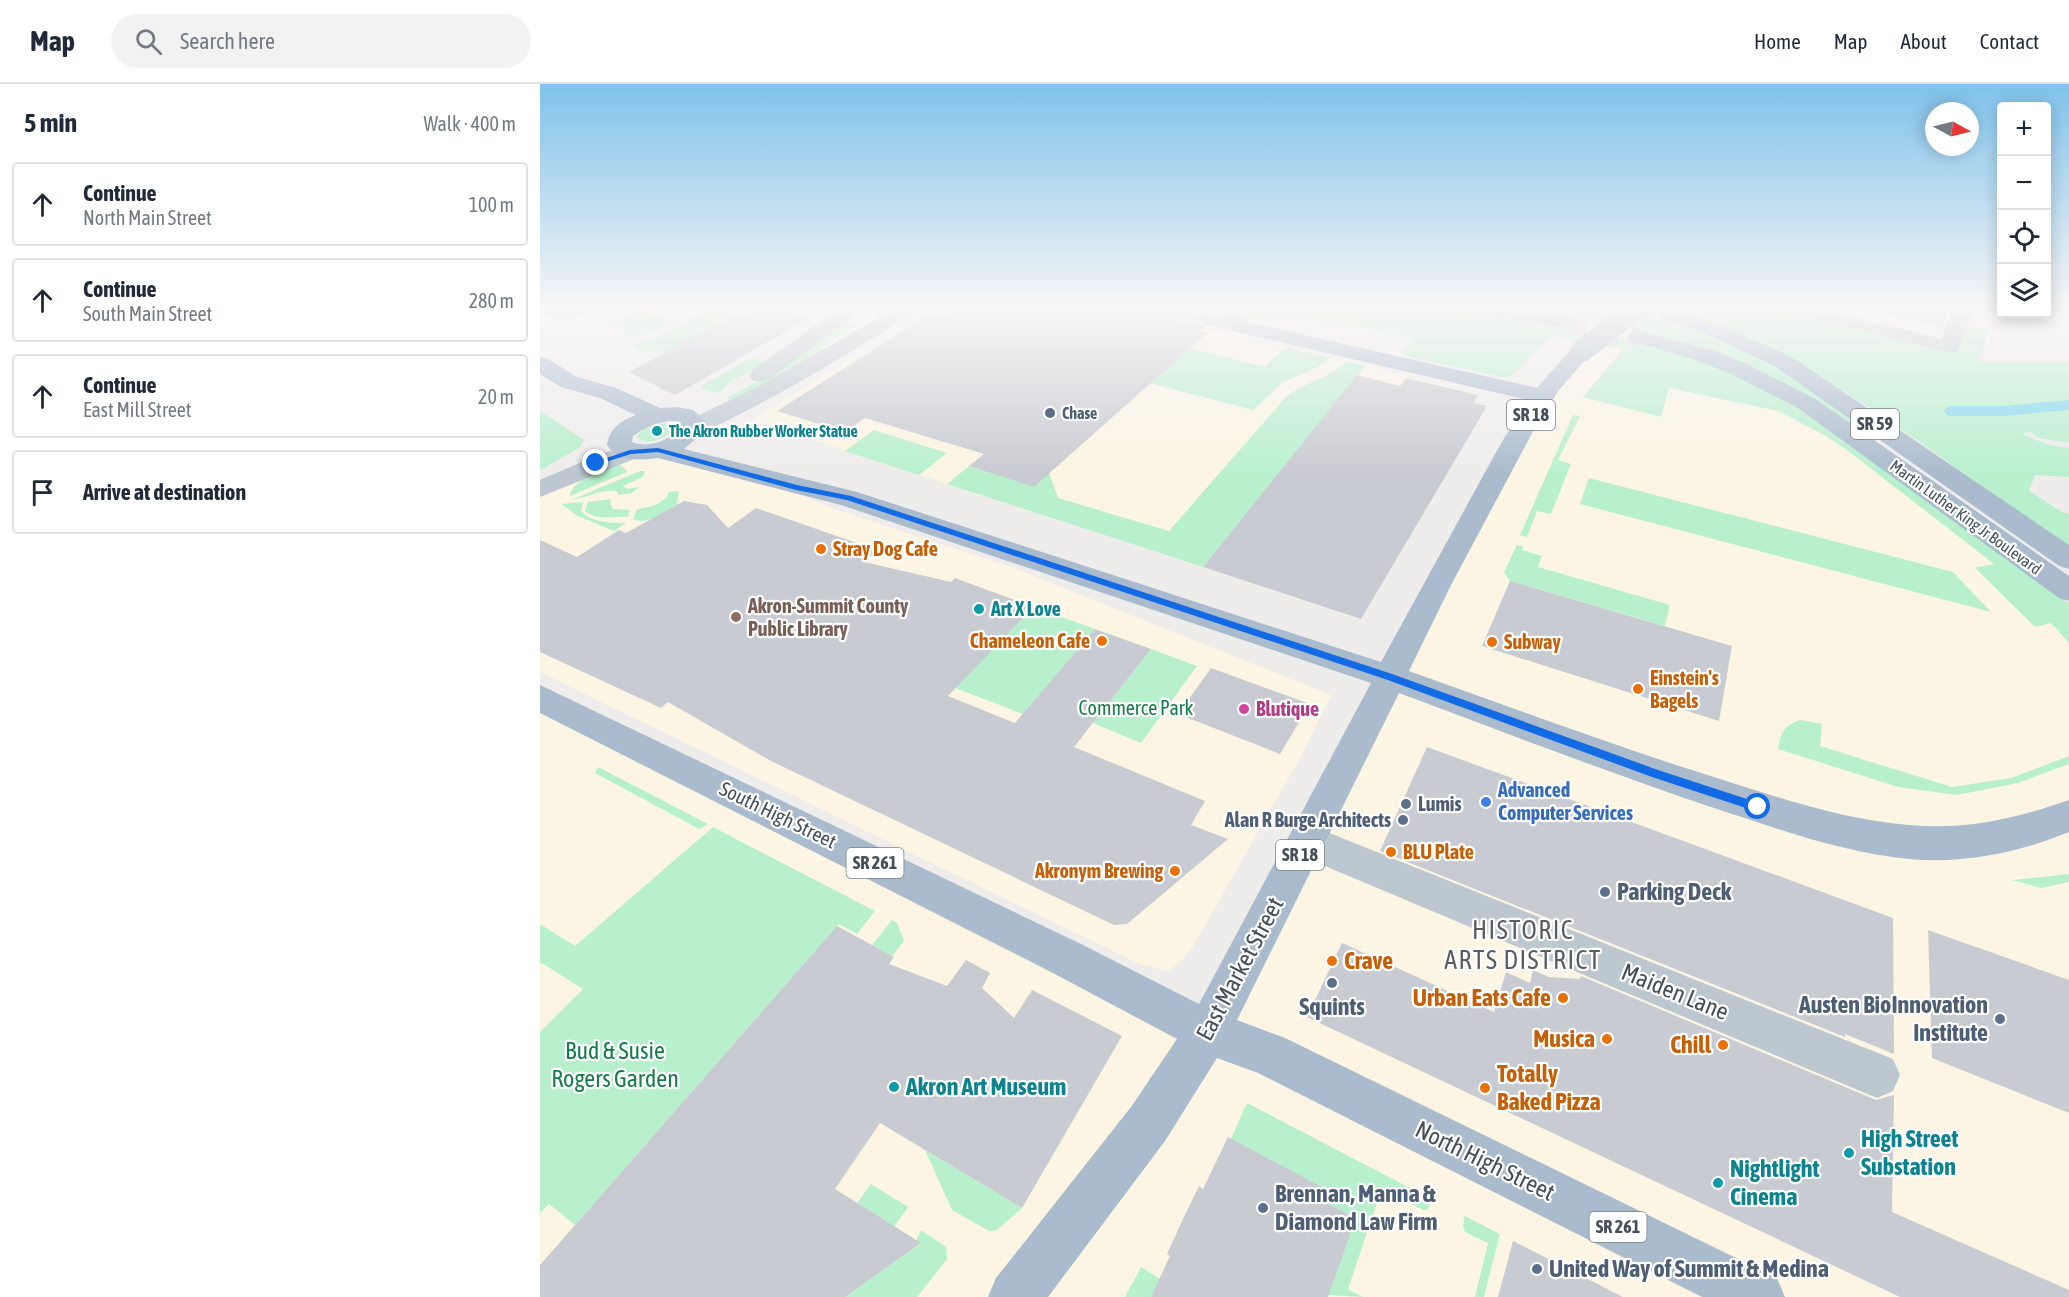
<!DOCTYPE html>
<html lang="en">
<head>
<meta charset="utf-8">
<style>
	:root { --surface:#fff; --page:#f2f2f3; --text:#1f2937; --muted:#747a83; --line:#e0e1e3 }
	body { margin:0; font-family:"Asap Condensed",sans-serif; background:var(--page); color:var(--text) }
	.controls { position:absolute; right:18px; top:18px; display:grid; overflow:hidden; border-radius:6px; box-shadow:0 3px 15px #0003 }
	.controls button { width:54px; height:54px; display:grid; place-items:center; padding:0; border:0; border-bottom:2px solid var(--line); background:var(--surface); color:var(--text); font:30px sans-serif }
	.compass { position:absolute; left:1385px; top:18px; width:54px; height:54px; border-radius:50%; background:var(--surface); box-shadow:0 3px 15px #0003; rotate:97deg }
	.stop { position:absolute; width:18px; height:18px; margin:-14px; border:4px solid #126ae4; border-radius:50%; background:#fff }
	.stop.end { background:#126ae4; border-color:#fff; box-shadow:0 2px 6px #0008 }
	.list { margin:0; padding:0; list-style:none }
	h2 { display:flex; justify-content:space-between; align-items:center; height:78px; margin:0; padding:0 24px; font-size:26px }
	h2 small { font-size:20px; font-weight:400; color:var(--muted) }
	.list li { display:grid; grid-template-columns:39px 1fr auto; gap:18px; align-items:center; box-sizing:border-box; height:84px; margin:0 12px 12px; padding:0 12px; border:2px solid var(--line); border-radius:6px }
	.list b { display:block; font-size:22px; white-space:nowrap }
	.list p { margin:0; font-size:20px; white-space:nowrap; color:var(--muted) }
	.list em { font-size:20px; font-style:normal; color:var(--muted) }
	.icon { flex:none; width:33px; height:33px; fill:none; stroke:currentColor; stroke-width:2; stroke-linecap:round; stroke-linejoin:round }
	.map { position:relative; flex:none; width:1529px; height:1213px; overflow:hidden }
	header { display:flex; align-items:center; gap:36px; box-sizing:border-box; height:84px; padding:0 30px; background:var(--surface); border-bottom:2px solid var(--line) }
	header strong { font-size:28px }
	nav { display:flex; gap:33px; margin-inline-start:auto; font-size:21px }
	.search { width:420px; height:54px; background:var(--page); display:flex; align-items:center; gap:15px; box-sizing:border-box; padding:0 21px; border-radius:33px; color:var(--muted); font-size:22px }
	main { display:flex }
	aside { flex:1; background:var(--surface) }
	.map>svg:first-child { display:block }
	.commercial { fill:#fcf5e3 }
	.green { fill:#b8f0ce }
	.lines { fill:none; stroke-linecap:round; stroke-linejoin:round }
	.canal { fill:#83d7ef; fill-rule:evenodd }
	.building { fill:#c9cbd2 }
	.minor-tunnel { stroke:#cdcdcf; stroke-width:22; stroke-dasharray:22 11; stroke-linecap:butt }
	.major-tunnel { stroke:#cdcdcf; stroke-width:22; stroke-dasharray:22 11; stroke-linecap:butt }
	.minor { fill:#bcc7d0; fill-rule:evenodd }
	.major { fill:#aabbcd; fill-rule:evenodd }
	.major-bridge { stroke:#aabbcd; stroke-width:22 }
	.route { fill:#126ae4 }
	.service-dot { fill:#5c6f8a; stroke:#fff; stroke-width:2 }
	.culture-dot { fill:#0f9aa8; stroke:#fff; stroke-width:2 }
	.food-dot { fill:#e8710a; stroke:#fff; stroke-width:2 }
	.education-dot { fill:#8d6e63; stroke:#fff; stroke-width:2 }
	.hotel-dot { fill:#d1479c; stroke:#fff; stroke-width:2 }
	.shop-dot { fill:#3f7fe0; stroke:#fff; stroke-width:2 }
	.labels { text-anchor:middle; stroke-width:4.5; stroke-linejoin:round; paint-order:stroke }
	.far-service-label { font-size:16px; font-weight:bold; fill:#4e5e75; stroke:#fff; text-anchor:start }
	.far-culture-label { font-size:16px; font-weight:bold; fill:#0d838f; stroke:#fff; text-anchor:start }
	.far-street-label { font-size:16px; fill:#444f5a; stroke:#fff }
	.shield { fill:#fff; stroke:#7c848c; stroke-width:1.5 }
	.shield-label { font-size:18px; font-weight:bold; fill:#444f5a }
	.food-label { font-size:20px; font-weight:bold; fill:#c56008; stroke:#fff; text-anchor:start }
	.education-label { font-size:20px; font-weight:bold; fill:#785e54; stroke:#fff; text-anchor:start }
	.culture-label { font-size:20px; font-weight:bold; fill:#0d838f; stroke:#fff; text-anchor:start }
	.park-label { font-size:20px; fill:#137e4a; stroke:#fff }
	.hotel-label { font-size:20px; font-weight:bold; fill:#b23c85; stroke:#fff; text-anchor:start }
	.shop-label { font-size:20px; font-weight:bold; fill:#366cbe; stroke:#fff; text-anchor:start }
	.service-label { font-size:20px; font-weight:bold; fill:#4e5e75; stroke:#fff; text-anchor:start }
	.street-label { font-size:20px; fill:#444f5a; stroke:#fff }
	.near-service-label { font-size:24px; font-weight:bold; fill:#4e5e75; stroke:#fff; text-anchor:start }
	.near-food-label { font-size:24px; font-weight:bold; fill:#c56008; stroke:#fff; text-anchor:end }
	.near-street-label { font-size:24px; fill:#444f5a; stroke:#fff }
	.near-park-label { font-size:24px; fill:#137e4a; stroke:#fff }
	.near-culture-label { font-size:24px; font-weight:bold; fill:#0d838f; stroke:#fff; text-anchor:start }
	.near-neighbourhood-label { font-size:26px; letter-spacing:1.5px; fill:#595d62; stroke:#fff }
</style>
</head>
<body>
<header>
<strong>Map</strong>
<div class="search"><svg class="icon" aria-label="search" viewBox="0 0 24 24"><circle cx="10" cy="10" r="6"/><path d="M15 15l6 6"/></svg>Search here</div>
<nav><a>Home</a><a>Map</a><a>About</a><a>Contact</a></nav>
</header>
<main>
<aside>
<h2>5 min<small>Walk · 400 m</small></h2>
<ul class="list">
<li><svg class="icon" aria-label="ahead" viewBox="0 0 24 24"><path d="M12 20V5M6 11l6-6 6 6"/></svg><div><b>Continue</b><p>North Main Street</p></div><em>100 m</em></li>
<li><svg class="icon" aria-label="ahead" viewBox="0 0 24 24"><path d="M12 20V5M6 11l6-6 6 6"/></svg><div><b>Continue</b><p>South Main Street</p></div><em>280 m</em></li>
<li><svg class="icon" aria-label="ahead" viewBox="0 0 24 24"><path d="M12 20V5M6 11l6-6 6 6"/></svg><div><b>Continue</b><p>East Mill Street</p></div><em>20 m</em></li>
<li><svg class="icon" aria-label="arrive" viewBox="0 0 24 24"><path d="M6 21V4h12l-3 4 3 4H6"/></svg><div><b>Arrive at destination</b></div></li>
</ul>
</aside>
<div class="map">
<svg width="1529" height="1213" viewBox="0 0 1529 1213">
	<rect width="100%" height="100%" fill="#efecec"/>
	<!-- commercial -->
	<g class="commercial">
		<polygon points="407,221 649,221 674,226 661,238 668,240 664,245 825,282 938,311 934,319 947,322 821,535 212,336 314,273 329,269"/>
		<polygon points="1066,246 1167,272 1529,507 1529,1213 0,1213 0,614 668,947 993,328"/>
		<polygon points="86,373 123,374 246,405 300,427 471,483 791,611 762,670 654,861 642,876 628,887 599,880 0,588 0,411"/>
	</g>
	<!-- green -->
	<g class="green">
		<path d="M1 221H70C50 233 22 237 0 229Z"/>
		<path d="M197 221 229 222 209 233 194 232 124 269 97 266 91 262C128 251 160 226 197 221Z"/>
		<polygon points="694,221 889,221 1098,257 1177,282 1249,316 1507,502 1529,519 1529,559 1511,539 1495,543 1435,484 1454,480 1307,366 1284,351 1238,327 1129,304 1121,333 1043,313 1082,266 1012,251 969,294 961,293 862,271 872,253 760,233 729,231 709,240 704,237"/>
		<polygon points="940,221 1073,221 1145,240 1228,277 1331,347 1319,349 1144,260 1096,246"/>
		<path d="M1142 221H1229L1390 261 1427 242 1448 246 1441 271 1437 277 1529 278V359L1499 354 1490 348 1481 350 1510 361 1529 364V393L1495 391 1489 407 1522 428 1529 430V461C1398 377 1284 274 1134 226Z"/>
		<path d="M98 228 124 233 126 241C116 249 98 250 86 251L85 243 71 240Z"/>
		<polygon points="302,239 313,239 315,241 285,261 265,279 192,316 187,314 229,291"/>
		<polygon points="650,264 725,283 742,266 748,264 790,274 778,283 742,299 713,326 609,299"/>
		<polygon points="212,274 225,278 190,298 178,309 161,304 161,302"/>
		<path d="M806 278 825 282 663 483 407 400 429 382 494 402 509 389 518 414 629 447 745 314C763 298 789 295 806 278Z"/>
		<polygon points="0,327 44,356 39,364 0,386"/>
		<polygon points="1033,331 1040,332 1018,376 1031,380 1011,430 997,427 987,453 980,451"/>
		<path d="M126 339 133 345C126 355 108 362 97 353 102 342 115 339 126 339Z"/>
		<polygon points="334,346 407,369 379,391 305,367"/>
		<path d="M81 381 87 388 30 412C33 394 65 385 81 381Z"/>
		<path d="M100 387H105L103 393 83 402 88 405 99 403 92 409 79 411 76 407C60 405 47 414 31 416Z"/>
		<polygon points="1049,394 1413,488 1451,528 1040,420"/>
		<path d="M139 407 137 421C124 428 107 442 93 435L97 425C109 423 124 421 129 408Z"/>
		<path d="M71 415 70 420 73 425 90 426 88 433C74 432 55 437 45 427L48 418Z"/>
		<path d="M43 418 41 427C52 439 71 439 86 439L74 447 38 432 21 420Z"/>
		<polygon points="977,461 983,462 982,466 1002,472 998,483 1130,521 1125,542 970,497 964,488"/>
		<polygon points="494,523 555,545 483,630 415,604"/>
		<polygon points="611,565 657,582 601,659 553,639"/>
		<path d="M1261 636 1282 640 1280 662 1412 703 1471 694 1529 672V680L1478 699 1417 711 1358 703 1238 665C1240 649 1245 640 1261 636Z"/>
		<polygon points="58,683 168,740 159,745 55,689"/>
		<polygon points="173,743 335,827 317,850 299,840 297,842 35,1141 9,1120 0,1129 0,948 43,905 0,878 0,840 35,862"/>
		<polygon points="1529,790 1529,798 1501,804 1472,796"/>
		<polygon points="352,836 357,839 364,857 352,872 332,861"/>
		<polygon points="707,1019 893,1116 887,1126 883,1126 842,1104 808,1205 823,1213 788,1211 816,1134 779,1115 783,1104 691,1055"/>
		<polygon points="385,1066 482,1124 457,1146 449,1147 412,1126"/>
		<polygon points="331,1100 368,1123 354,1143 317,1119"/>
		<polygon points="925,1132 960,1150 944,1213 935,1213 948,1159 925,1148 923,1141"/>
		<polygon points="381,1146 406,1163 407,1175 377,1213 305,1213 380,1160 376,1157"/>
		<polygon points="601,1183 620,1195 611,1213 585,1213"/>
	</g>
	<g class="lines">
		<!-- canal -->
		<polygon class="canal" points="1529,316 1529,326 1463,332 1413,332 1407,331 1404,327 1407,323 1413,322 1463,322"/>
	</g>
	<!-- building -->
	<g class="building">
		<polygon points="420,221 649,221 674,226 657,228 653,234 657,240 666,242 661,247 668,248 494,403 429,382 444,370 325,334 304,348 237,327 393,228 405,231"/>
		<polygon points="1342,221 1410,221 1402,243 1341,228"/>
		<polygon points="229,222 271,233 135,311 89,288 194,232 209,233"/>
		<polygon points="817,291 860,302 866,294 938,311 933,319 947,322 821,535 663,483"/>
		<polygon points="144,417 167,421 188,444 216,424 337,466 324,478 411,498 415,494 494,523 408,612 475,639 555,545 611,565 534,663 665,717 651,741 688,755 587,840 574,841 231,677 128,618 121,624 0,568 0,456 37,473 79,446 86,449"/>
		<polygon points="970,497 1192,562 1179,637 942,562"/>
		<polygon points="671,584 770,620 740,670 638,630"/>
		<polygon points="887,663 1353,834 1354,970 1305,950 1305,953 840,767"/>
		<polygon points="297,842 354,873 349,880 407,902 426,876 450,889 442,904 474,934 492,906 582,952 482,1124 340,1039 295,1105 381,1159 305,1213 0,1213 0,1181"/>
		<polygon points="1388,846 1529,896 1529,1029 1392,974"/>
		<polygon points="802,859 954,928 966,888 990,899 993,886 1009,893 1040,895 1041,892 1336,1016 1354,1011 1352,1128 1529,1206 1529,1213 1360,1213 767,933"/>
		<polygon points="688,1053 784,1104 779,1115 816,1134 788,1213 611,1213 630,1172 627,1170 643,1135 659,1102 663,1105"/>
		<polygon points="973,1157 1083,1213 958,1213"/>
	</g>
	<g class="lines">
		<!-- minor-tunnel -->
		<polyline class="minor-tunnel" points="602,221 665,234"/>
		<!-- major-tunnel -->
		<g class="major-tunnel">
			<polyline points="1091,221 1127,230"/>
			<polyline points="1026,238 1098,253"/>
		</g>
		<!-- minor -->
		<g class="minor">
			<path d="M359 221H383C375 233 358 234 351 243 290 281 228 318 163 348L154 350 145 348 142 343 145 338 219 302 337 235 344 233 347 228Z"/>
			<polygon points="691,221 823,221 820,225 813,227 748,232 701,227 694,225"/>
			<polygon points="1232,221 1265,221 1401,255 1414,221 1434,221 1420,263 1417,268 1409,269 1235,225"/>
			<polygon points="306,223 313,225 316,229 313,233 228,296 220,298 212,296 209,291 212,286 299,225"/>
			<polygon points="665,228 707,239 710,243 707,247 700,249 658,238 655,234 658,230"/>
			<polygon points="90,360 99,363 103,368 99,373 0,413 0,396 58,371"/>
			<polygon points="767,740 1353,975 1360,991 1353,1007 1337,1014 754,769 748,757 754,745"/>
		</g>
		<!-- major -->
		<g class="major">
			<path d="M676 221H696L707 238 997 304 1034 262 1042 260 1050 262 1053 267 1019 306 997 340 911 501 869 587C973 624 1077 663 1183 696 1243 715 1305 736 1369 741 1427 746 1475 735 1529 716V748C1477 769 1425 780 1369 775 1305 769 1241 746 1180 726 1072 690 966 649 859 609L697 936 745 954 1237 1194 1245 1213H1162L718 989 677 974 625 1057 508 1213H448L456 1194 591 1023 637 955 511 888 0 629V601L541 860 659 920 831 599 301 421 118 374C100 377 77 377 67 361 70 344 80 337 96 331L60 314 21 303 0 290V273L8 275 37 293 76 304 120 324 137 323 153 326 166 338 159 352 144 365 317 408 841 578 960 361 988 316 693 247ZM129 337H138L141 340C135 356 107 365 92 358L93 352C104 344 115 339 129 337Z"/>
			<polygon points="909,221 956,221 1026,232 1033,234 1036,238 1033,242 1026,244 919,227 912,225"/>
			<polygon points="1127,224 1179,241 1252,273 1529,461 1529,485 1519,482 1236,283 1165,249 1120,234 1117,230 1120,226"/>
			<polygon points="1098,247 1175,267 1209,281 1274,314 1529,492 1529,517 1519,514 1258,324 1193,291 1159,277 1091,257 1087,253 1091,249"/>
		</g>
		<!-- major-bridge -->
		<polyline class="major-bridge" points="1042,267 1101,221"/>
	</g>
	<!-- sky -->
	<linearGradient id="sky" x2="0" y2="1"><stop stop-color="#7fc2eb"/><stop offset="0.57" stop-color="#f8f6f6"/><stop offset="1" stop-color="#f8f6f6" stop-opacity="0"/></linearGradient>
	<rect width="1529" height="391" fill="url(#sky)"/>
	<!-- route -->
	<polygon class="route" points="118,364 257,401 311,412 852,590 1118,686 1222,720 1224,723 1218,728 1112,693 845,595 307,416 256,406 118,368 91,370 56,381 52,379 90,366"/>
	<!-- markers -->
	<g class="service-dot">
		<circle cx="510" cy="329" r="6"/>
		<circle cx="866" cy="720" r="6"/>
		<circle cx="863" cy="736" r="6"/>
		<circle cx="1065" cy="808" r="6"/>
		<circle cx="792" cy="899" r="6"/>
		<circle cx="1460" cy="935" r="6"/>
		<circle cx="723" cy="1124" r="6"/>
		<circle cx="997" cy="1185" r="6"/>
	</g>
	<g class="culture-dot">
		<circle cx="117" cy="347" r="6"/>
		<circle cx="439" cy="525" r="6"/>
		<circle cx="354" cy="1003" r="6"/>
		<circle cx="1309" cy="1069" r="6"/>
		<circle cx="1178" cy="1099" r="6"/>
	</g>
	<g class="food-dot">
		<circle cx="281" cy="465" r="6"/>
		<circle cx="562" cy="557" r="6"/>
		<circle cx="952" cy="558" r="6"/>
		<circle cx="1098" cy="605" r="6"/>
		<circle cx="851" cy="768" r="6"/>
		<circle cx="635" cy="787" r="6"/>
		<circle cx="792" cy="877" r="6"/>
		<circle cx="1023" cy="914" r="6"/>
		<circle cx="1067" cy="955" r="6"/>
		<circle cx="1183" cy="961" r="6"/>
		<circle cx="945" cy="1004" r="6"/>
	</g>
	<circle class="education-dot" cx="196" cy="533" r="6"/>
	<circle class="hotel-dot" cx="704" cy="625" r="6"/>
	<circle class="shop-dot" cx="946" cy="718" r="6"/>
	<g class="labels">
		<!-- far-service labels -->
		<g class="far-service-label">
			<text x="522" y="335">Chase</text>
		</g>
		<!-- far-culture labels -->
		<g class="far-culture-label">
			<text x="129" y="353">The Akron Rubber Worker Statue</text>
		</g>
		<!-- far-street labels -->
		<g class="far-street-label">
			<text transform="translate(1426 433) rotate(36)" y="6">Martin Luther King Jr Boulevard</text>
		</g>
		<!-- shield labels -->
		<g class="shield">
			<rect x="967" y="316" width="48" height="30" rx="4.5"/>
			<rect x="1311" y="325" width="48" height="30" rx="4.5"/>
			<rect x="736" y="756" width="48" height="30" rx="4.5"/>
			<rect x="306.5" y="764" width="57" height="30" rx="4.5"/>
			<rect x="1049.5" y="1128" width="57" height="30" rx="4.5"/>
		</g>
		<g class="shield-label">
			<text x="991" y="337">SR 18</text>
			<text x="1335" y="346">SR 59</text>
			<text x="760" y="777">SR 18</text>
			<text x="335" y="785">SR 261</text>
			<text x="1078" y="1149">SR 261</text>
		</g>
		<!-- food labels -->
		<g class="food-label">
			<text x="293" y="472">Stray Dog Cafe</text>
			<text x="550" y="564" text-anchor="end">Chameleon Cafe</text>
			<text x="964" y="565">Subway</text>
			<text x="1110" y="601">Einstein's<tspan x="1110" dy="23">Bagels</tspan></text>
			<text x="863" y="775">BLU Plate</text>
			<text x="623" y="794" text-anchor="end">Akronym Brewing</text>
		</g>
		<!-- education labels -->
		<g class="education-label">
			<text x="208" y="529">Akron-Summit County<tspan x="208" dy="23">Public Library</tspan></text>
		</g>
		<!-- culture labels -->
		<g class="culture-label">
			<text x="451" y="532">Art X Love</text>
		</g>
		<!-- park labels -->
		<g class="park-label">
			<text x="596" y="631">Commerce Park</text>
		</g>
		<!-- hotel labels -->
		<g class="hotel-label">
			<text x="716" y="632">Blutique</text>
		</g>
		<!-- shop labels -->
		<g class="shop-label">
			<text x="958" y="713">Advanced<tspan x="958" dy="23">Computer Services</tspan></text>
		</g>
		<!-- service labels -->
		<g class="service-label">
			<text x="878" y="727">Lumis</text>
			<text x="851" y="743" text-anchor="end">Alan R Burge Architects</text>
		</g>
		<!-- street labels -->
		<g class="street-label">
			<text transform="translate(238 731) rotate(26)" y="7">South High Street</text>
		</g>
		<!-- near-service labels -->
		<g class="near-service-label">
			<text x="1077" y="816">Parking Deck</text>
			<text x="1448" y="929" text-anchor="end">Austen BioInnovation<tspan x="1448" dy="28">Institute</tspan></text>
			<text x="792" y="931" text-anchor="middle">Squints</text>
			<text x="735" y="1118">Brennan, Manna &amp;<tspan x="735" dy="28">Diamond Law Firm</tspan></text>
			<text x="1009" y="1193">United Way of Summit &amp; Medina</text>
		</g>
		<!-- near-food labels -->
		<g class="near-food-label">
			<text x="804" y="885" text-anchor="start">Crave</text>
			<text x="1011" y="922">Urban Eats Cafe</text>
			<text x="1055" y="963">Musica</text>
			<text x="1171" y="969">Chill</text>
			<text x="957" y="998" text-anchor="start">Totally<tspan x="957" dy="28">Baked Pizza</tspan></text>
		</g>
		<!-- near-street labels -->
		<g class="near-street-label">
			<text transform="translate(700 885) rotate(-62)" y="8">East Market Street</text>
			<text transform="translate(1135 908) rotate(22)" y="8">Maiden Lane</text>
			<text transform="translate(945 1077) rotate(26)" y="8">North High Street</text>
		</g>
		<!-- near-park labels -->
		<g class="near-park-label">
			<text x="75" y="975">Bud &amp; Susie<tspan x="75" dy="28">Rogers Garden</tspan></text>
		</g>
		<!-- near-culture labels -->
		<g class="near-culture-label">
			<text x="366" y="1011">Akron Art Museum</text>
			<text x="1321" y="1063">High Street<tspan x="1321" dy="28">Substation</tspan></text>
			<text x="1190" y="1093">Nightlight<tspan x="1190" dy="28">Cinema</tspan></text>
		</g>
		<!-- near-neighbourhood labels -->
		<g class="near-neighbourhood-label">
			<text x="983" y="855">HISTORIC<tspan x="983" dy="30">ARTS DISTRICT</tspan></text>
		</g>
	</g>
</svg>
<div class="controls">
<button>+</button>
<button>−</button>
<button><svg class="icon" aria-label="locate" viewBox="0 0 24 24"><circle cx="12" cy="12" r="6"/><path d="M12 2v4M12 18v4M2 12h4M18 12h4"/></svg></button>
<button><svg class="icon" aria-label="layers" viewBox="0 0 24 24"><path d="M12 4l9 5-9 5-9-5zM3 14l9 5 9-5"/></svg></button>
</div>
<svg class="compass" viewBox="-18 -18 36 36"><path d="M0-13l5 13h-10z" fill="#e53935"/><path d="M0 13l5-13h-10z" fill="#747a83"/></svg>
<div class="stop" style="left:1218px;top:723px"></div>
<div class="stop end" style="left:56px;top:379px"></div>
</div>
</main>
</body>
</html>
